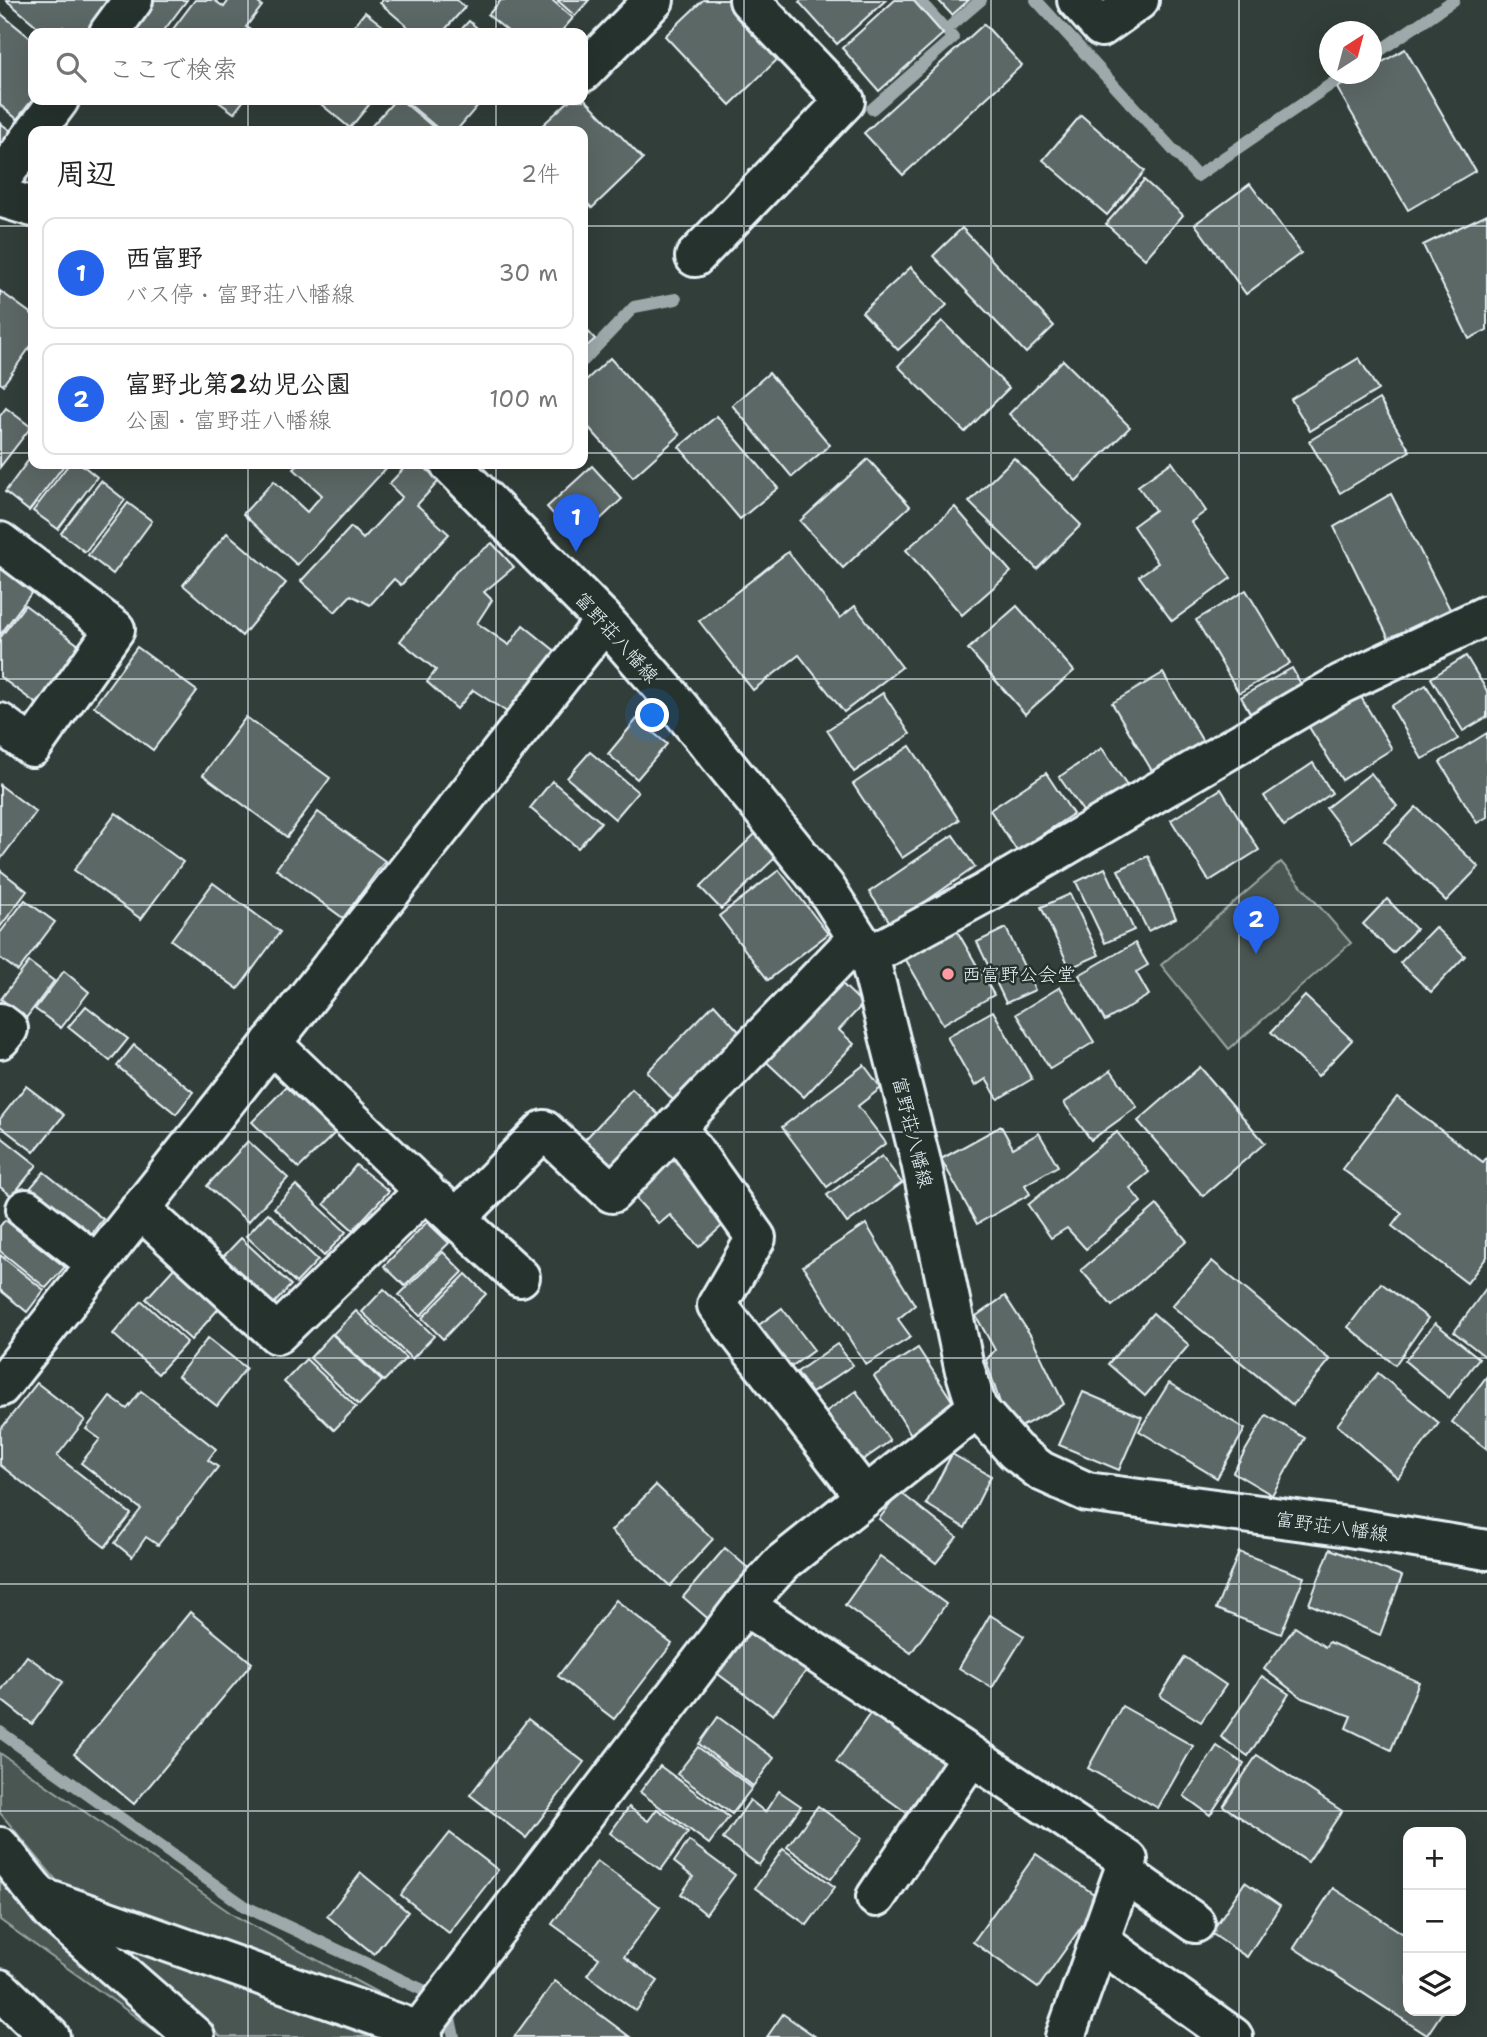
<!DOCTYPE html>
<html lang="ja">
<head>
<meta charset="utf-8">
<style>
	:root { --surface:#fff; --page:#f2f2f2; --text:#222; --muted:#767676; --line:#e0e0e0; --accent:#2563eb }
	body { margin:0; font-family:"Shantell Sans","Klee One",sans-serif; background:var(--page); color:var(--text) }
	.controls { position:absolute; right:21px; bottom:21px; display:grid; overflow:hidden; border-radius:14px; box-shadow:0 7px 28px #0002 }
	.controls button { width:63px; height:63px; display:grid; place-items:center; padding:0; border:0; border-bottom:2px solid var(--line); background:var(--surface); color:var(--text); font:35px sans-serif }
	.compass { position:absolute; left:1319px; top:21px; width:63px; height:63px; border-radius:50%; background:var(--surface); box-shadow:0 7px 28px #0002; rotate:36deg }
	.you { position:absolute; left:653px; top:716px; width:24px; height:24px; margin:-18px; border:5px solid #fff; border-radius:50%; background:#1a73e8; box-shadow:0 0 0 10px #1a73e833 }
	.badge { display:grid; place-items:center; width:46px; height:46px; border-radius:50%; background:var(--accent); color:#fff; font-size:23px; font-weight:700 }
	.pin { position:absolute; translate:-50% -58px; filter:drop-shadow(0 2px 4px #0008) }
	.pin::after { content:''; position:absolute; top:37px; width:24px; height:21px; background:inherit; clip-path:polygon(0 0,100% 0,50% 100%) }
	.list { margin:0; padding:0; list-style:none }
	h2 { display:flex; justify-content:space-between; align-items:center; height:91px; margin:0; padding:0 28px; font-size:30px }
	h2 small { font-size:23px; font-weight:400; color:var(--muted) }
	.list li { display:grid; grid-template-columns:46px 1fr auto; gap:21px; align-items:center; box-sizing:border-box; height:112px; margin:0 14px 14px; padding:0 14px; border:2px solid var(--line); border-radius:14px }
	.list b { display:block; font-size:26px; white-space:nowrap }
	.list p { margin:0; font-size:23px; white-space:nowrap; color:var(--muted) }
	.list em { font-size:23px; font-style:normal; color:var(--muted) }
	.icon { flex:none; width:38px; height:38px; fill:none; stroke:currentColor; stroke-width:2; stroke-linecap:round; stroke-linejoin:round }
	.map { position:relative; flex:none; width:1487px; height:2037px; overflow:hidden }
	.search { position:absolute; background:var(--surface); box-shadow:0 7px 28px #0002; left:28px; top:28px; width:560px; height:77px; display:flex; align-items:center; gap:18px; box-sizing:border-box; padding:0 24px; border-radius:14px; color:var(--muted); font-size:26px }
	.panel { position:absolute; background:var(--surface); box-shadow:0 7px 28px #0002; left:28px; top:126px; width:560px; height:343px; border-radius:14px }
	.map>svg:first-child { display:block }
	.green { fill:#495651; stroke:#98a4a4; stroke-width:2 }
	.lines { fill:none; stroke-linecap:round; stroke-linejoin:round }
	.stream { stroke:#9ea9ab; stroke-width:12 }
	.building { fill:#5c6865; stroke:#e8f1f8; stroke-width:2 }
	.minor-casing { stroke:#e8f1f8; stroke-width:44 }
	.major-casing { stroke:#e8f1f8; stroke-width:44 }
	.minor { stroke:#26332d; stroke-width:38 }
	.major { stroke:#26332d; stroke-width:38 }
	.grid { fill:none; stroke:#e8f1f8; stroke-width:2; stroke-opacity:0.55 }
	.poi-dot { fill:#ff9aa2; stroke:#26332d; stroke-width:2.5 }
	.labels { text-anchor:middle; stroke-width:5; stroke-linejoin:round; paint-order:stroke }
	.street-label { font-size:19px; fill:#e8f1f8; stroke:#26332d }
	.poi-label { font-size:19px; fill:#e8f1f8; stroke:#26332d; text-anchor:start }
</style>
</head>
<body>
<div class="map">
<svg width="1487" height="2037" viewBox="0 0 1487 2037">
	<rect width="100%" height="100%" fill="#323e39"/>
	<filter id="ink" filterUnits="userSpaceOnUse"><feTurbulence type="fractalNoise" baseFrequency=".0143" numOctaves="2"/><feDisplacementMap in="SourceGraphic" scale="14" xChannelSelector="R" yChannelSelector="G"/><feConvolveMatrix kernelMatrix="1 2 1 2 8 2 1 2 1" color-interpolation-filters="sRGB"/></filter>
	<g filter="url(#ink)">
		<!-- green -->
		<g class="green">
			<polygon points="1281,862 1351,943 1229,1049 1161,965"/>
			<polygon points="0,1753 235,1916 397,2003 62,1887 0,1813"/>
			<polygon points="0,1868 175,2037 164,2037 0,1920"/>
			<polygon points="108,1936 370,2037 221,2037"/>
		</g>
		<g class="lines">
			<!-- stream -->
			<g class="stream">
				<polyline points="1036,0 1197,176 1346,74"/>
				<polyline points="946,30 981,0"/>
				<polyline points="1372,56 1454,0"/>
				<polyline points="872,109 953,38 919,0"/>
				<polyline points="583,361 634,307 676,299"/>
				<polyline points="0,1732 246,1907 425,1991"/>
				<polyline points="449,2014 454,2037"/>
			</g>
		</g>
		<!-- building -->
		<g class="building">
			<polygon points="6,0 112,0 84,33 69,33 63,27 58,33 45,33"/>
			<polygon points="147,0 187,0 162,33 121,33"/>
			<polygon points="195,0 214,0 224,7 229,0 254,0 262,6 246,27 255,33 170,33"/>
			<polygon points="383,0 457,0 465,7 442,33 415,33 380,3"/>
			<polygon points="501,0 552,0 573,18 560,33 510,33 488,15"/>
			<polygon points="557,0 589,0 575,16"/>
			<polygon points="703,0 729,0 781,56 730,105 665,36"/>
			<polygon points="801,0 886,0 837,44 799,2"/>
			<polygon points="895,0 913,0 943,34 879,91 842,48"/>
			<polygon points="938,0 969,0 952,15"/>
			<polygon points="365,12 392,33 348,33"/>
			<polygon points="0,13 33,40 33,99 17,119 0,105"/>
			<polygon points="469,21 483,33 458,33"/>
			<polygon points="984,24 1022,65 903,175 864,133"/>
			<polygon points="1405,49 1475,171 1408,210 1337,88 1362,74 1372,74 1372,68"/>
			<polygon points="583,97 643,159 592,208 583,199 583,131 536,131 570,100 583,100"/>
			<polygon points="216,100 244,100 234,113"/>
			<polygon points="316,100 373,100 350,128"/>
			<polygon points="395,100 401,100 438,131 367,131"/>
			<polygon points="404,100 476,100 480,103 456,131 441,131"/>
			<polygon points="1081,115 1145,171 1107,215 1043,160"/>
			<polygon points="0,123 11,131 0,146"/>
			<polygon points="1144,180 1183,215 1145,259 1106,224"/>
			<polygon points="1250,184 1301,253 1246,294 1195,224"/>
			<polygon points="1487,214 1487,330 1469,339 1423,245"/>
			<polygon points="962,228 1054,326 1026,353 933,256"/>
			<polygon points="911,267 947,305 898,350 862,312"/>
			<polygon points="0,291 33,315 33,343 3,385 0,383"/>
			<polygon points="942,321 1009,388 965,432 898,366"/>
			<polygon points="583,326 595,339 583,350"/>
			<polygon points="610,358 680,435 633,477 583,421 583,383"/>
			<polygon points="1359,358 1378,390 1310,431 1291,399"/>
			<polygon points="1063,360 1130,427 1076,481 1009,414"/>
			<polygon points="769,373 830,445 792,477 732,405"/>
			<polygon points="1379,399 1410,451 1340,493 1309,441"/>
			<polygon points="6,408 31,427 0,467 0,416"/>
			<polygon points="717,416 778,488 740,519 679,447"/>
			<polygon points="33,454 33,464 65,464 29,511 5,492"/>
			<polygon points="1014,458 1081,525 1037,569 969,502"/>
			<polygon points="868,459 910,506 843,568 800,521"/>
			<polygon points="1172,462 1206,511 1191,522 1231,578 1172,621 1139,576 1158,563 1133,526 1155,510 1138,486"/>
			<polygon points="69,464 81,464 97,477 58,529 33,511"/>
			<polygon points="299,464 390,464 297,565 243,514 274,481 307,512 322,495 294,469"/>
			<polygon points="408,464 421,464 439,481 417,505 449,534 401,585 394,579 370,605 351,595 335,612 301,581 351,527 363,539 402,497 389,484"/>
			<polygon points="592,466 622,499 577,541 547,507"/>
			<polygon points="101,481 125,500 85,552 61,533"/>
			<polygon points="1391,494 1452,613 1390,641 1334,527"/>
			<polygon points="128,503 152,521 113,574 88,555"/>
			<polygon points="955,507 1011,572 962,615 906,550"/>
			<polygon points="227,533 286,583 242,636 183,585"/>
			<polygon points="492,543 514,567 484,592 492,600 477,623 509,645 523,625 559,654 513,716 473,690 457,709 427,682 436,670 400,641 458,569"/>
			<polygon points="788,552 840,618 855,606 902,667 844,712 799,655 753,690 699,621"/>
			<polygon points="0,568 32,592 0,635"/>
			<polygon points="1246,590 1290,663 1239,693 1196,620"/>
			<polygon points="25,605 84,649 41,707 0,677 0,638"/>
			<polygon points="1017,606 1074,671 1025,714 968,649"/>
			<polygon points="137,647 197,691 153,750 94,706"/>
			<polygon points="1466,656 1487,691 1487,717 1463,731 1431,678"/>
			<polygon points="1292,668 1306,693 1255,722 1241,697"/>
			<polygon points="1163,673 1206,747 1155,776 1112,703"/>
			<polygon points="1426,685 1458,739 1422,759 1391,706"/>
			<polygon points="1355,687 1392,749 1342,780 1304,719"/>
			<polygon points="883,693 910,734 854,772 827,730"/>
			<polygon points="246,717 330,778 287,837 203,775"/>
			<polygon points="637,719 667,744 637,779 608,754"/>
			<polygon points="1487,733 1487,817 1477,823 1440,762"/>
			<polygon points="910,746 959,820 902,858 853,784"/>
			<polygon points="1102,748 1129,789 1087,817 1059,777"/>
			<polygon points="590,752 638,792 615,819 567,778"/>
			<polygon points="1313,763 1332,793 1284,826 1264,796"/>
			<polygon points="1046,773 1073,814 1017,851 990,810"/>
			<polygon points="1371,773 1397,806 1352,842 1326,808"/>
			<polygon points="552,781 601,822 578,848 530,808"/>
			<polygon points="0,785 36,812 0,860"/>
			<polygon points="1221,789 1259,850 1209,881 1171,820"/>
			<polygon points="1416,807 1479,867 1446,901 1384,841"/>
			<polygon points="318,812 385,861 343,918 276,869"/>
			<polygon points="116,813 183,862 141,919 74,870"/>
			<polygon points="755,834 776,857 721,909 700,887"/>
			<polygon points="953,835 975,867 892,925 869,892"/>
			<polygon points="1148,856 1176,918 1148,931 1118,870"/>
			<polygon points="1105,868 1134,930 1105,943 1076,882"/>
			<polygon points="0,870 27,891 0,927"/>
			<polygon points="779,870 828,934 768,980 719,916"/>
			<polygon points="213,883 280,932 238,989 171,940"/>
			<polygon points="1070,894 1099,955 1070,968 1041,907"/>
			<polygon points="1387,899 1416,929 1393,953 1363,924"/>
			<polygon points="25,900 55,922 18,971 0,958 0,933"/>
			<polygon points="953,924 994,995 943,1024 902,953"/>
			<polygon points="1435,927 1465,956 1431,992 1400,963"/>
			<polygon points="1006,928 1035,990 1006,1003 977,942"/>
			<polygon points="1135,943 1148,965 1136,972 1149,995 1105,1021 1079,975"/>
			<polygon points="29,962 54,981 26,1018 1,999"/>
			<polygon points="64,971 89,992 61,1028 35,1009"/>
			<polygon points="832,974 863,1004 839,1030 854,1044 804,1097 758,1054"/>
			<polygon points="1060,987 1094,1042 1050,1069 1016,1014"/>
			<polygon points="1305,996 1352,1040 1318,1076 1271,1032"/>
			<polygon points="714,1004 744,1037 675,1102 647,1072"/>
			<polygon points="86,1006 128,1039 110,1061 68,1027"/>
			<polygon points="993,1011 1032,1079 998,1099 986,1079 975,1086 947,1037"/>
			<polygon points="134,1045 193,1092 176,1114 117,1066"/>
			<polygon points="864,1065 881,1088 858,1106 886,1143 827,1187 782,1127"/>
			<polygon points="1200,1067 1265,1143 1203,1196 1138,1121"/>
			<polygon points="1111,1070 1137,1107 1091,1140 1064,1103"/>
			<polygon points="26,1086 64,1115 34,1152 0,1126 0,1119"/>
			<polygon points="286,1087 335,1133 299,1168 252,1122"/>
			<polygon points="632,1089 661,1117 608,1173 579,1146"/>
			<polygon points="1397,1097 1483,1162 1487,1157 1487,1257 1467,1283 1392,1226 1402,1213 1342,1169"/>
			<polygon points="1001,1126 1013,1148 1039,1133 1058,1166 1025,1185 1030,1194 977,1224 941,1159"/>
			<polygon points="1117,1132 1149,1172 1130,1188 1141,1202 1086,1249 1067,1228 1051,1238 1028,1205"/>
			<polygon points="0,1136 37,1165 12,1196 0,1187"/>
			<polygon points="248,1141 288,1178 248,1222 207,1186"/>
			<polygon points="677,1152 734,1215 699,1247 670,1215 659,1224 631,1193"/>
			<polygon points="882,1156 902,1183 847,1223 827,1195"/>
			<polygon points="356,1165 389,1191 353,1230 324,1204"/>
			<polygon points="44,1172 103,1219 86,1241 26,1193"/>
			<polygon points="296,1185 346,1232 324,1256 274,1208"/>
			<polygon points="1157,1205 1187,1241 1112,1306 1081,1270"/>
			<polygon points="268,1213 318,1260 296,1283 246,1236"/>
			<polygon points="5,1220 65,1267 46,1288 0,1251 0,1226"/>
			<polygon points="427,1222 449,1243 405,1286 384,1266"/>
			<polygon points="866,1224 915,1305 898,1319 911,1337 866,1365 803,1266"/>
			<polygon points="241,1238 291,1285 269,1309 219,1261"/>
			<polygon points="443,1252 463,1272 420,1316 399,1295"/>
			<polygon points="0,1255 44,1290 27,1312 0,1290"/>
			<polygon points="1212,1261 1330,1360 1293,1405 1172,1306"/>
			<polygon points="175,1267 220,1307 191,1340 146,1299"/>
			<polygon points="466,1274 486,1294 443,1339 422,1318"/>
			<polygon points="1381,1283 1428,1318 1395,1365 1348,1327"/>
			<polygon points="1487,1287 1487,1358 1454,1332"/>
			<polygon points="384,1289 434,1336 412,1359 362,1312"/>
			<polygon points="1005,1296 1031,1336 1064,1404 1017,1429 1000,1403 986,1360 995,1350 976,1316"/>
			<polygon points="142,1301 187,1342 158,1374 113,1334"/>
			<polygon points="782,1308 814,1350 784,1372 752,1330"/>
			<polygon points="356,1311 406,1358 384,1381 333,1334"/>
			<polygon points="1153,1313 1189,1345 1145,1396 1108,1364"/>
			<polygon points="1435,1323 1479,1358 1449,1398 1405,1361"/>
			<polygon points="332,1334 382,1381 359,1405 310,1358"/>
			<polygon points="208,1338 246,1368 217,1406 178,1376"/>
			<polygon points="837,1344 853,1365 812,1393 797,1372"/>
			<polygon points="918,1348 962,1416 917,1444 874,1376"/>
			<polygon points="306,1359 356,1407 334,1430 284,1382"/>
			<polygon points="1378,1373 1439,1423 1398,1478 1337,1425"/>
			<polygon points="1487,1376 1487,1449 1452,1422"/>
			<polygon points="37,1383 85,1420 57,1456 131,1514 105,1547 0,1465 0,1430"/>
			<polygon points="1169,1383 1245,1429 1217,1478 1139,1431"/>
			<polygon points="141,1391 216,1449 208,1460 218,1467 158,1545 146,1537 132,1557 115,1543 141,1509 81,1463 100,1439 86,1429 110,1397 127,1409"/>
			<polygon points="856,1391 890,1441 853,1467 818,1417"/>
			<polygon points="1083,1392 1142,1417 1119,1470 1059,1445"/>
			<polygon points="1266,1415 1305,1438 1272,1495 1233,1472"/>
			<polygon points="952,1454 991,1476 965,1528 926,1504"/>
			<polygon points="656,1485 713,1539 670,1586 611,1531"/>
			<polygon points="900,1492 957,1537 936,1563 879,1519"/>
			<polygon points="725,1548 755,1574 713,1623 683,1597"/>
			<polygon points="1330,1549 1402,1576 1380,1635 1309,1604"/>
			<polygon points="1239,1552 1304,1577 1281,1634 1216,1609"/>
			<polygon points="880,1556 946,1604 911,1653 845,1605"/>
			<polygon points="616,1600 672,1644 614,1719 558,1676"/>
			<polygon points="190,1612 252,1663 134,1804 74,1754"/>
			<polygon points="990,1615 1024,1636 992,1688 959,1668"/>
			<polygon points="758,1622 812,1663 773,1715 718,1674"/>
			<polygon points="1295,1627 1325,1647 1329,1642 1419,1682 1391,1750 1346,1728 1351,1716 1302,1698 1264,1669"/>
			<polygon points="27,1656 63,1682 32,1724 0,1699 0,1692"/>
			<polygon points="1185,1657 1226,1685 1201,1722 1160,1696"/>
			<polygon points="1262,1676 1289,1694 1248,1756 1221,1737"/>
			<polygon points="1122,1706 1193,1746 1158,1808 1088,1768"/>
			<polygon points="874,1708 945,1759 907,1813 836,1762"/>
			<polygon points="718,1717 774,1758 753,1786 699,1744"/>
			<polygon points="528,1719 584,1762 526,1838 470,1795"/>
			<polygon points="1217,1746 1244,1764 1210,1815 1184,1796"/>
			<polygon points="698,1747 752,1788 732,1814 677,1774"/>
			<polygon points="1257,1755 1342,1811 1308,1862 1223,1806"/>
			<polygon points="660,1766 729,1817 709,1844 640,1792"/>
			<polygon points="779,1791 801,1806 759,1865 723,1839 750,1800 765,1812"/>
			<polygon points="818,1806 862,1838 831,1879 787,1847"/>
			<polygon points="629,1807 648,1821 657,1809 688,1832 661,1870 610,1833"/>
			<polygon points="450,1833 498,1870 449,1933 401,1895"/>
			<polygon points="689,1841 735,1875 706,1914 681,1894 693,1877 674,1862"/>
			<polygon points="783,1849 835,1887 807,1925 755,1888"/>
			<polygon points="1036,1854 1101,1899 1038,1988 973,1942"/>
			<polygon points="597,1861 660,1907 624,1957 658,1981 636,2011 587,1975 599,1958 552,1924"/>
			<polygon points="361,1873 408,1912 374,1954 327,1916"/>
			<polygon points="1245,1882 1280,1906 1247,1957 1211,1933"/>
			<polygon points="1333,1888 1408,1937 1408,2011 1443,2011 1427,2035 1294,1948"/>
			<polygon points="555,1981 630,2037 514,2037"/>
			<polygon points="783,2014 816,2037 767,2037"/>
		</g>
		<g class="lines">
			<!-- minor casing -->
			<g class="minor-casing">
				<g id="minor">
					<polyline points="1077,0 1101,27 1139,0"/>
					<polyline points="109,33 133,0"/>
					<polyline points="583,72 654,0"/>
					<polyline points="36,131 59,100"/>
					<polyline points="0,180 33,135"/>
					<polyline points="695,257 845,101 749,0"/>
					<polyline points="0,542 115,629 32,747 0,723"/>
					<polyline points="869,956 985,893 1341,684 1487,615"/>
					<polyline points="0,1023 8,1029 0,1039"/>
					<polyline points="676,1126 756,1238 717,1305 865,1497"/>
					<polyline points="437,1201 520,1277"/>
					<polyline points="26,1209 97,1264"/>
					<polyline points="140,1209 277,1334 425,1191 271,1043"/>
					<polyline points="456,1219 544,1130 612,1193 846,950"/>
					<polyline points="0,1387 596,632 602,618"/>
					<polyline points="744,1605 1128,1860 1065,2037"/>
					<polyline points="0,1847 52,1912 195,2037"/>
					<polyline points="1124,1873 1195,1923"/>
					<polyline points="40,1897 419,2031 423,2037"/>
					<polyline points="876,1897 971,1756"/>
					<polyline points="1099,1941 1233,2037"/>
					<polyline points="0,1989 50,2037"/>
					<polyline points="419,2031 744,1605 782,1563 977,1408"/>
				</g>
			</g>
			<!-- major casing -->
			<g class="major-casing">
				<g id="major">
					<polyline points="0,197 33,207"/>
					<polyline points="450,464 602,618 666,691 825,887 869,956 921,1162 964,1367 977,1408 1015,1451 1041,1471 1087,1492 1349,1527 1487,1550"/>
				</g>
			</g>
			<!-- minor -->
			<use href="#minor" class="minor"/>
			<!-- major -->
			<use href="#major" class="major"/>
		</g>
	</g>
	<!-- grid -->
	<path class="grid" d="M248 0V33M496 0V33M744 0V2037M991 0V2037M1239 0V2037M248 100V131M496 100V131M0 226H33M583 226H1487M0 453H33M583 453H1487M248 464V2037M496 464V2037M0 679H1487M0 905H1487M0 1132H1487M0 1358H1487M0 1584H1487M0 1811H1487"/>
	<!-- markers -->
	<circle class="poi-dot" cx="948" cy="974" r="7"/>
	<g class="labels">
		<!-- street labels -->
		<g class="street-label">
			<text transform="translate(617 637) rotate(48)" y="7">富野荘八幡線</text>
			<text transform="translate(913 1132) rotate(76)" y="7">富野荘八幡線</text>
			<text transform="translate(1332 1526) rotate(8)" y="7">富野荘八幡線</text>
		</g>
		<!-- poi labels -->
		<g class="poi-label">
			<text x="962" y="981">西富野公会堂</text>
		</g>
	</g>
</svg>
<div class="controls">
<button>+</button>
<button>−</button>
<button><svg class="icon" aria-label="layers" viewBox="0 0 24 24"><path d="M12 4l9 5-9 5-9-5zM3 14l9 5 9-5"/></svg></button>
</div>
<svg class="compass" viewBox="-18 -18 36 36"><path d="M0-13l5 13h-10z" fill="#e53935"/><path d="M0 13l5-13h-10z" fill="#767676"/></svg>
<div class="you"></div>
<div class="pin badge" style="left:576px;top:552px">1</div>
<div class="pin badge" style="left:1256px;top:954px">2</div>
<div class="search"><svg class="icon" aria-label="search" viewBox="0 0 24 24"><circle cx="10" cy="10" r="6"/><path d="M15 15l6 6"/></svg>ここで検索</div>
<section class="panel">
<h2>周辺<small>2件</small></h2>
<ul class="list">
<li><span class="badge">1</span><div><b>西富野</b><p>バス停 · 富野荘八幡線</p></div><em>30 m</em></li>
<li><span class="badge">2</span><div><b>富野北第2幼児公園</b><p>公園 · 富野荘八幡線</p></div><em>100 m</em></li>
</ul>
</section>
</div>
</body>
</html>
